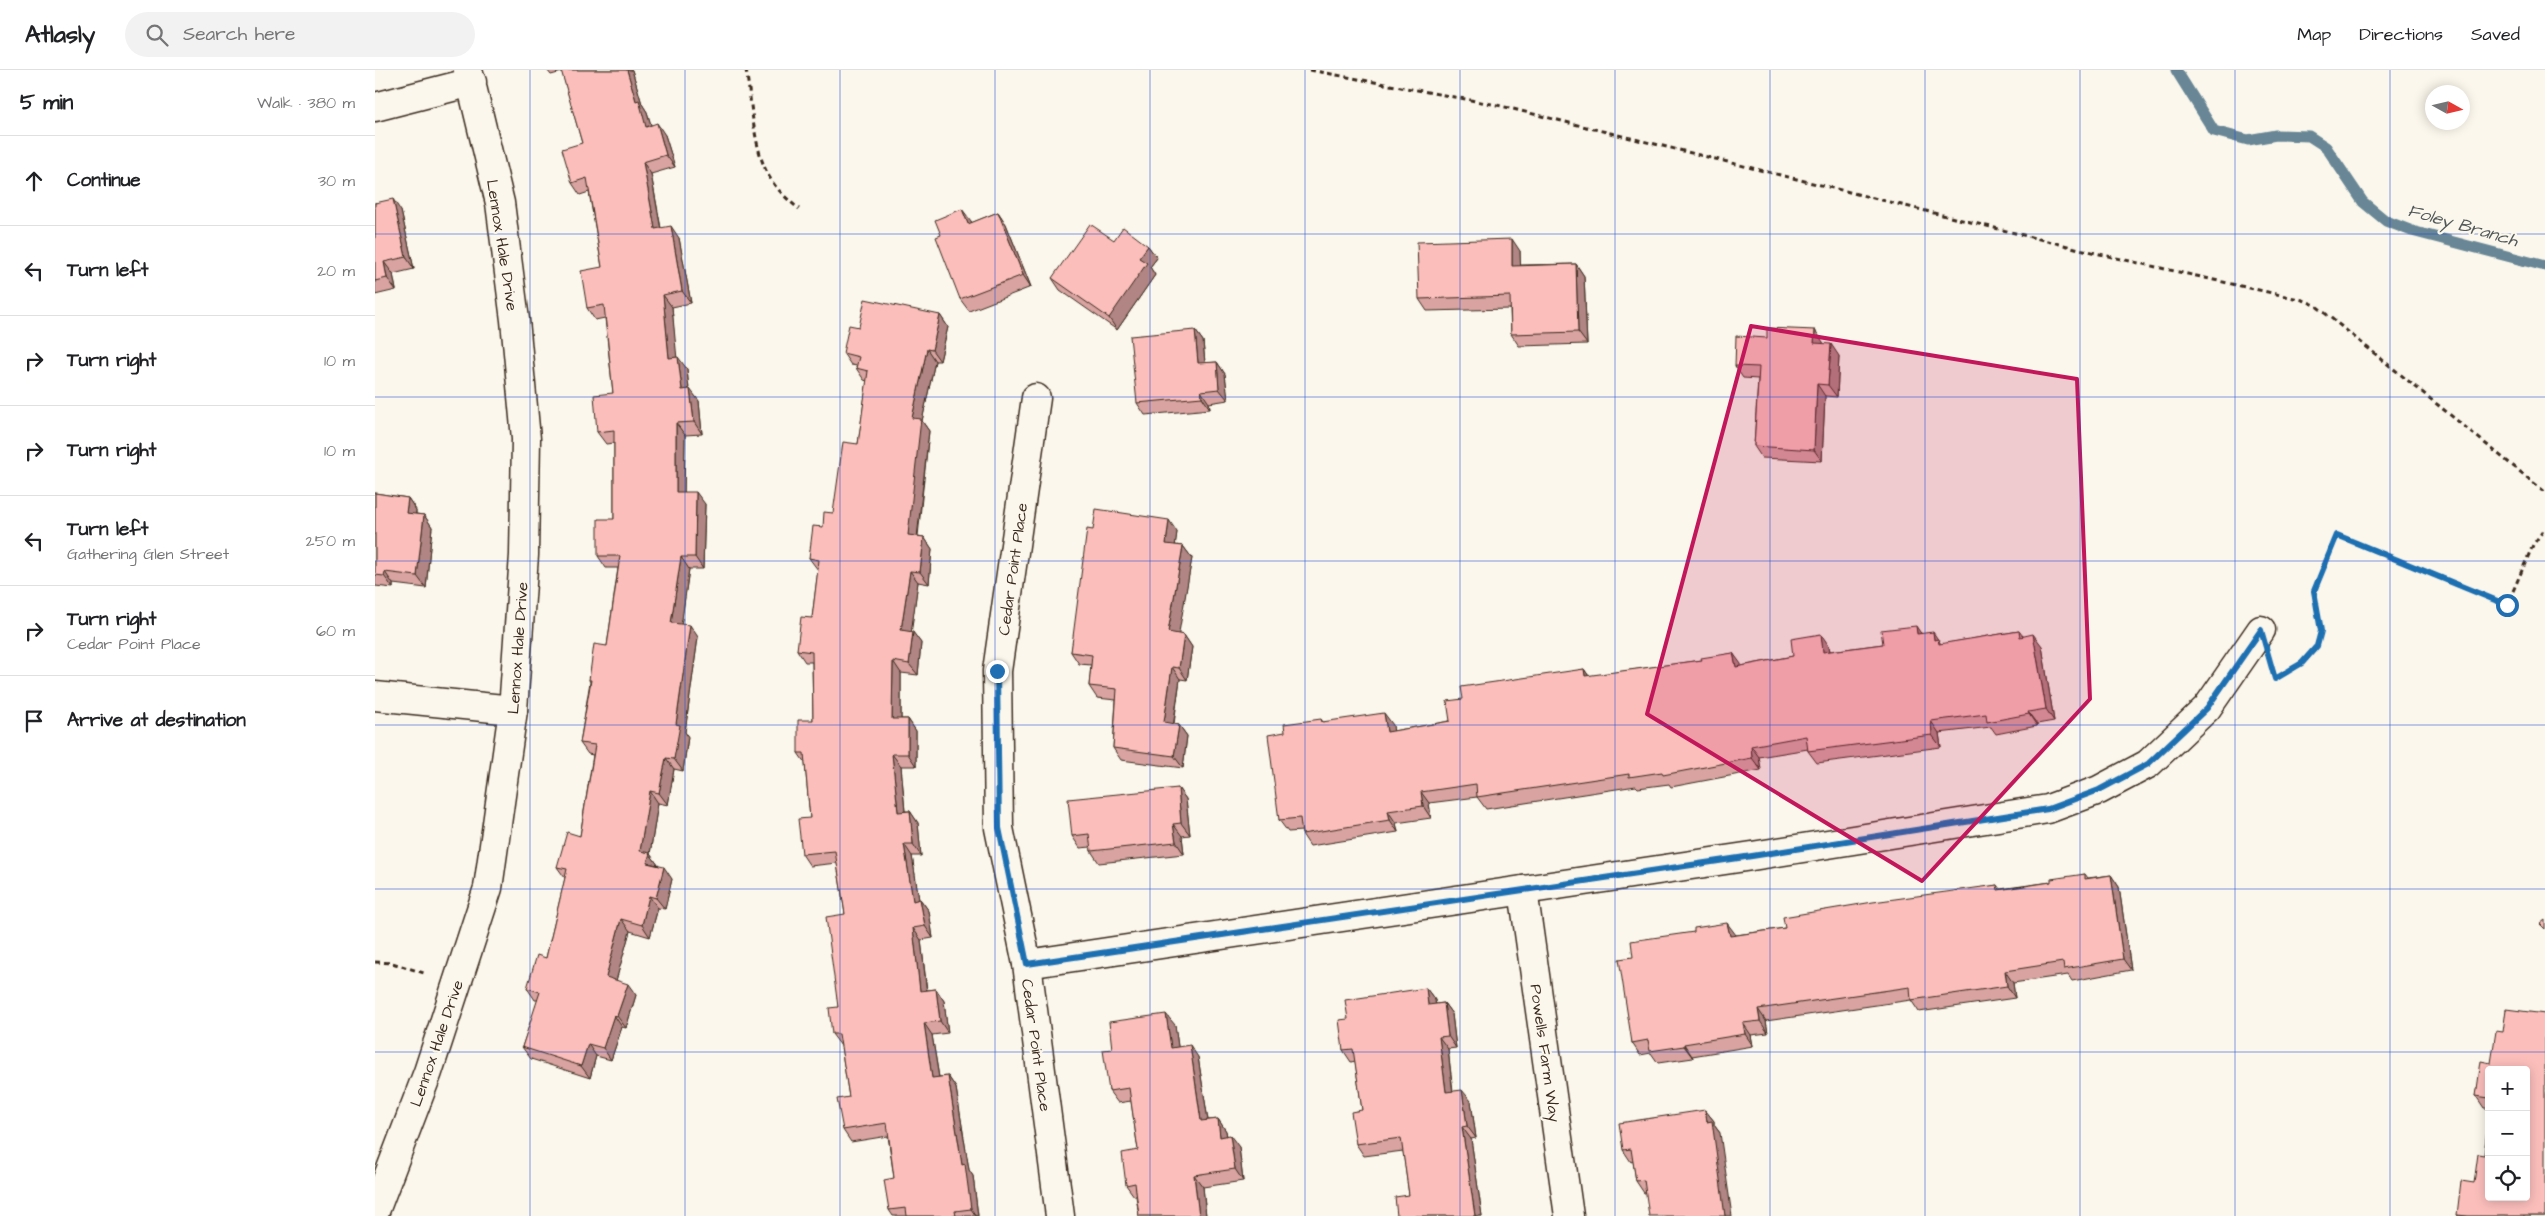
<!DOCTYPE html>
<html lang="en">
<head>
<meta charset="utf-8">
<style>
	:root { --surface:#fff; --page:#f2f2f2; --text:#202124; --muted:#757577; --line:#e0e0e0 }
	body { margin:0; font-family:"Architects Daughter",sans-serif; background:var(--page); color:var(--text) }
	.controls { position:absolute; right:15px; bottom:15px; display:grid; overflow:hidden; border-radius:5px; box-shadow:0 2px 12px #0003 }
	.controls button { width:45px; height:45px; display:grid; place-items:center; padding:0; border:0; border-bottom:1px solid var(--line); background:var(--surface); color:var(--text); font:25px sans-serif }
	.compass { position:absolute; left:2050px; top:15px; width:45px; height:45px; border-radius:50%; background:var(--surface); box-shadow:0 2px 12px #0003; rotate:98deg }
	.stop { position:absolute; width:15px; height:15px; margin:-11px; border:4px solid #1f6fb2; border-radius:50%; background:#fff }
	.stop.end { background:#1f6fb2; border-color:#fff; box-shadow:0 1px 5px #0008 }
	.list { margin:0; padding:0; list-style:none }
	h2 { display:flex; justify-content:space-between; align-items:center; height:65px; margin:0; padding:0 20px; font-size:21px }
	h2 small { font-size:16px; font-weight:400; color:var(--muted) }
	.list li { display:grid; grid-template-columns:32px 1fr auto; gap:15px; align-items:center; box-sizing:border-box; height:90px; padding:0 20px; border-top:1px solid var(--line) }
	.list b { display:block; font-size:19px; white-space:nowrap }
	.list p { margin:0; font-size:16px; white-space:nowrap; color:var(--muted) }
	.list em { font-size:16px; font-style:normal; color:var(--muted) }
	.icon { flex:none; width:28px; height:28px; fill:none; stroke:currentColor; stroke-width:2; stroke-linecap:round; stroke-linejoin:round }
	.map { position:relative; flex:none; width:2170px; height:1146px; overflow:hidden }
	header { display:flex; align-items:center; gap:30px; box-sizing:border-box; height:70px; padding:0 25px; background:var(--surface); border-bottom:1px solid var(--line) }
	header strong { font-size:24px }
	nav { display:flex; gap:28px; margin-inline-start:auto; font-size:18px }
	.search { width:350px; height:45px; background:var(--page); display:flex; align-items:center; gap:12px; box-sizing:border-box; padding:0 18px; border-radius:28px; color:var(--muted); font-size:19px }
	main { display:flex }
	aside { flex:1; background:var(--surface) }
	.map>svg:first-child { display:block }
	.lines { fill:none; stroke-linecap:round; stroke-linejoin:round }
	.stream { stroke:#678695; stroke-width:11 }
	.street-casing { stroke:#3b2a1e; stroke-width:31 }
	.path { stroke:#3b2a1e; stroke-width:3; stroke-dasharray:5 4; stroke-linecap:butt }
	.street { stroke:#fbf7ec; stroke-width:28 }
	.wall { fill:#d8a3a1; stroke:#3b2a1e }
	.shaded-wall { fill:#b08583; stroke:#3b2a1e }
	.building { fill:#fbbebb; stroke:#3b2a1e }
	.route { stroke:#1f6fb2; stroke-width:6 }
	.marked { fill:#c2185b; fill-opacity:0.2; stroke:#c2185b; stroke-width:4; stroke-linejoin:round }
	.grid { fill:none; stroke:#1d4ed8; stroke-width:1; stroke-opacity:0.55 }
	.labels { text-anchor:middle; stroke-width:4.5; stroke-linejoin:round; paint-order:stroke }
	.street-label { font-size:16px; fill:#3b2a1e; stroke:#fbf7ec }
	.water-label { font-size:18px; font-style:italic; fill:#515859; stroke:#fbf7ec }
</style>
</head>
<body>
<header>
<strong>Atlasly</strong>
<div class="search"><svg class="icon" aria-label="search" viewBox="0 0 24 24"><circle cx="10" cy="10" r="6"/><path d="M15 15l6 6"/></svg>Search here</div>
<nav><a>Map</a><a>Directions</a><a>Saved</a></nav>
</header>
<main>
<aside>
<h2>5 min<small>Walk · 380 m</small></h2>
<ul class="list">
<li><svg class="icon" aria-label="ahead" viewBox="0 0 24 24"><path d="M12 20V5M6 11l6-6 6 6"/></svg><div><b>Continue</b></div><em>30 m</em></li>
<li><svg class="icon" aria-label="left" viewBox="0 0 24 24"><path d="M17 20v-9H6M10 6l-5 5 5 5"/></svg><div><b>Turn left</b></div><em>20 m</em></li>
<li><svg class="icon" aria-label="right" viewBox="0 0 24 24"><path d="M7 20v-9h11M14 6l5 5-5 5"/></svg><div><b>Turn right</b></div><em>10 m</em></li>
<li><svg class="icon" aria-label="right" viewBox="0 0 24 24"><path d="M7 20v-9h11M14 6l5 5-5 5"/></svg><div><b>Turn right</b></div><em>10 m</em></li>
<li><svg class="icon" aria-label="left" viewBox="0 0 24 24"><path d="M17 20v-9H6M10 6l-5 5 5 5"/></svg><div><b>Turn left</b><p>Gathering Glen Street</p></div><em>250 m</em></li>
<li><svg class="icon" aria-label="right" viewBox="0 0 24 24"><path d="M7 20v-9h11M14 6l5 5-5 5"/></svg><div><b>Turn right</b><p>Cedar Point Place</p></div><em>60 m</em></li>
<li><svg class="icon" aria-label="arrive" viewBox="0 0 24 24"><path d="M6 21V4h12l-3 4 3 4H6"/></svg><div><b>Arrive at destination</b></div></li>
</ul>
</aside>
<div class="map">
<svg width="2170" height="1146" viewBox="0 0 2170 1146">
	<rect width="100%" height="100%" fill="#fbf7ec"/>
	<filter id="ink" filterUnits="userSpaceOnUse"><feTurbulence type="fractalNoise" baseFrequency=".02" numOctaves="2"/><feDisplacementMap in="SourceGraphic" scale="10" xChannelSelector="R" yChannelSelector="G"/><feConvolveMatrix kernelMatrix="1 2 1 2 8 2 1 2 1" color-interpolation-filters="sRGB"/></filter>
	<g filter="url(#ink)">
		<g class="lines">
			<!-- stream -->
			<polyline class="stream" points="1801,0 1839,61 1873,70 1901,65 1934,66 1951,77 1988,132 2011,151 2037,161 2170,196"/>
			<!-- street casing -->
			<g class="street-casing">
				<g id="street">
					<polyline points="0,37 97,12"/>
					<polyline points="661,328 622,601 624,758 652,894 685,1146"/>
					<polyline points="0,626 138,640"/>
					<polyline points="1148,820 1194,1146"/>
					<polyline points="652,894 1377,786 1673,739 1724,720 1773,694 1832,638 1886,560"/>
					<polyline points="0,1141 53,1002 113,818 138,640 149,485 151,369 140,250 125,133 93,0"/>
				</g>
			</g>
			<!-- path -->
			<g class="path">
				<path d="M371 0C377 33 378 80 395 108 402 120 413 130 424 139"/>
				<polyline points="935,0 1122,35 1737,187 1928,230 1940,235 2170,422"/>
				<polyline points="1898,601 1900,609 1927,593 1942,576 1946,561 1939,521 1962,465 2132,535 2158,475 2170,458"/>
				<polyline points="0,892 17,893 52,904"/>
			</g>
			<!-- street -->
			<use href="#street" class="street"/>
		</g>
		<!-- wall -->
		<g class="wall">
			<polygon points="172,0 257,0 267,34 272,42 276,55 290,65 300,97 276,104 286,158 304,168 316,233 297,237 301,288 312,299 314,319 324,331 327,364 310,365 309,422 330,434 328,499 314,499 306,554 323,567 310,662 313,667 308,701 299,699 293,735 283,733 275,784 283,795 297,809 290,839 283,838 275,867 255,861 241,910 261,925 251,958 247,957 236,990 221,986 215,1008 156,989 147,977 163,930 160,930 152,918 171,888 190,808 182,797 205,766 218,685 213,684 205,673 215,612 214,610 232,576 243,498 231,498 223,486 239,449 239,373 231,374 222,362 238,323 230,248 220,250 212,238 227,197 214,122 205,125 197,113 207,73 187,2 176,5"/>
			<polygon points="0,132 1,133 26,141 39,199 18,204 21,220 0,225"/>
			<polygon points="623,142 631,154 656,217 594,241 585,229 596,151 596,153"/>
			<polygon points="739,170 773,176 782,188 775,197 780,205 742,260 685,220 677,208"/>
			<polygon points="1145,181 1145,195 1201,194 1209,206 1212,274 1144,276 1136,264 1135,239 1052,241 1044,229"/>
			<polygon points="565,245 573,257 565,291 560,291 547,351 554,361 543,466 549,467 557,479 554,514 543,512 536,561 546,573 543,605 526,603 526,649 533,649 541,661 541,696 526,696 530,741 535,741 543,753 546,786 537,786 544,830 545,829 554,841 558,868 546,870 552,920 561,919 569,931 573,963 557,965 564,1007 573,1006 581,1018 594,1100 598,1106 603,1146 518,1146 514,1140 519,1108 513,1066 476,1072 468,1060 474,1027 466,976 457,964 463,937 470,844 462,793 435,796 427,784 435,748 430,693 423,683 438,650 437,592 430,592 422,580 437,548 443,500 434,488 448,457 458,443 483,374 492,311 489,310 481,298 482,296 476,295 468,283 484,257"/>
			<polygon points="820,260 828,271 830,293 842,292 850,304 853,330 834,333 835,339 770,345 762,333"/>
			<polygon points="1448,272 1448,274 1464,286 1462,327 1450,326 1447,391 1387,388 1379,376 1383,309 1368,308 1360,296"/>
			<polygon points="0,423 33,428 41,440 41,444 49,445 57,457 51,518 18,514 18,518 0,516"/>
			<polygon points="718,460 802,462 800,475 808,476 817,488 803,564 809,565 817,577 812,610 805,609 799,654 804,655 812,666 808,698 746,690 738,678 741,630 722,628 714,616 716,595 704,594 696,582"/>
			<polygon points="1644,561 1648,566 1667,576 1679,651 1662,654 1662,656 1621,664 1616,657 1564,663 1566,677 1442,693 1433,681 1433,679 1384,687 1386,700 1296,717 1294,714 1263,718 1261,716 1111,739 1102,727 1054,733 1056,748 1021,753 1023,762 935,776 927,764 927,761 913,762 904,750 946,649 948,652 1018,655 1018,661 1075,651 1088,629 1209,599 1214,606 1327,590 1358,583 1366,596 1418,586 1454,576 1455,581 1508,574 1546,563 1566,574"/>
			<polygon points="803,718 811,729 815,765 807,766 809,784 724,793 716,781 716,777 705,778 697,766"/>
			<polygon points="1710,804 1713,808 1736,805 1744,817 1756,900 1697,911 1693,905 1638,913 1640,928 1544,942 1536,930 1391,951 1393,963 1376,965 1378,976 1317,986 1318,988 1283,993 1276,983 1265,985 1257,973 1258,887 1319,862 1361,865 1410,858 1622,815 1625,819 1676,812"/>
			<polygon points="1051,918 1060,930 1060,934 1069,933 1077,944 1081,978 1073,979 1078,1021 1096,1031 1101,1068 1096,1069 1107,1146 1022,1146 1034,1125 1028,1081 989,1086 981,1074 987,1040 980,991 976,992 968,980 973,949"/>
			<polygon points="800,955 803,977 823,987 833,1050 843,1049 851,1061 852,1066 864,1077 868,1111 828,1117 831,1146 764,1146 761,1126 759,1126 751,1115 763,1080 756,1031 743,1033 734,1021 737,979"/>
			<polygon points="2116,993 2170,1146 2083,1146 2082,1145 2151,1127 2114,1000 2114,1038 2109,1038 2101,1026"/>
			<polygon points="1330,1040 1339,1051 1339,1055 1345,1063 1270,1123 1269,1123 1261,1111 1258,1091 1256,1092 1248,1080"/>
		</g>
		<!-- shaded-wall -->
		<g class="shaded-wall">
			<polygon points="252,0 257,0 267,34 272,42 280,68 271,57 261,31"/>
			<polygon points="282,53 290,65 300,97 291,85"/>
			<polygon points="268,92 276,104 288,171 280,159"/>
			<polygon points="18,129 26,141 39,199 31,187"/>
			<polygon points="587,139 596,151 601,166 593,154"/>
			<polygon points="623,142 631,154 656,217 648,205"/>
			<polygon points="296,156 304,168 316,233 307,221"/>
			<polygon points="1137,169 1145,181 1146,208 1137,196"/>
			<polygon points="773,176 782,188 775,197 780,205 742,260 734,248 764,188"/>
			<polygon points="9,192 18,204 21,220 12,208"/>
			<polygon points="1201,194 1209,206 1212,274 1203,262"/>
			<polygon points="288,225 297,237 303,300 294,288"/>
			<polygon points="565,245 573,257 565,291 557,280"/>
			<polygon points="820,260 828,271 831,305 823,293"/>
			<polygon points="1440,260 1448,272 1448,285 1439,273"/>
			<polygon points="1456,274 1464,286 1462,327 1453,315"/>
			<polygon points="552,279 560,291 547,351 554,361 541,477 533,465 537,348"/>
			<polygon points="303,287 312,299 315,332 307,320"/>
			<polygon points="842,292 850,304 853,330 844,319"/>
			<polygon points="1442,314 1450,326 1447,391 1439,380"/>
			<polygon points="315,319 324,331 327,364 319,352"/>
			<polygon points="826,321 834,333 835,339 827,327"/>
			<polygon points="301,353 310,365 309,434 301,422"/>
			<polygon points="321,422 330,434 328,499 320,487"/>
			<polygon points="33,428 41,440 40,455 31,443"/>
			<polygon points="49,445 57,457 51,518 42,506"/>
			<polygon points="794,450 802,462 799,485 791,474"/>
			<polygon points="549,467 557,479 554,514 545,502"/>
			<polygon points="808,476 817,488 802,574 793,562"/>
			<polygon points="306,487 314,499 305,564 296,553"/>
			<polygon points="535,501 543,512 535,572 526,560"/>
			<polygon points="10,502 18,514 18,518 9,506"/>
			<polygon points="315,555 323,567 310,662 313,667 308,701 299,689 301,654"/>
			<polygon points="1541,556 1549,568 1542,564"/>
			<polygon points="538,562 546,573 543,605 534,594"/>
			<polygon points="1558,562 1566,574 1571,581 1559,570"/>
			<polygon points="1446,564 1454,576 1457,594 1448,582"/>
			<polygon points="1658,564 1667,576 1679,651 1671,639"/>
			<polygon points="809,565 817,577 812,610 804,598"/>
			<polygon points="1358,583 1366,594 1369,609 1361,597"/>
			<polygon points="518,591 526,603 526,661 517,649"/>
			<polygon points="797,597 805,609 797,664 789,652"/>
			<polygon points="1209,599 1217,611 1210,606"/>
			<polygon points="1653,642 1662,654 1662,656 1654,644"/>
			<polygon points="1009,643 1018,655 1020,674 1012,662"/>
			<polygon points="533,649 541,661 541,696 533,684"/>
			<polygon points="1556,651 1564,663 1566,677 1557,665"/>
			<polygon points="804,655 812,666 808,698 799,686"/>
			<polygon points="1376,676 1384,687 1386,700 1377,688"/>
			<polygon points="517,684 526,696 531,754 523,742"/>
			<polygon points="291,688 299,699 293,735 284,723"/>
			<polygon points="803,718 811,729 815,765 806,753"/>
			<polygon points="275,721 283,733 275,784 283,795 272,793 265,781"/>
			<polygon points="1046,722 1054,733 1056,748 1048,736"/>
			<polygon points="535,741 543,753 546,786 538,774"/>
			<polygon points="1013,741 1021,753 1023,762 1015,750"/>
			<polygon points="798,754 807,766 809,784 801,772"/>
			<polygon points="529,774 537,786 546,842 538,831"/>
			<polygon points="289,797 297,809 290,839 281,828"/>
			<polygon points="1736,805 1744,817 1756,900 1748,889"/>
			<polygon points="274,826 283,838 275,867 267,855"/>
			<polygon points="545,829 554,841 558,868 550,856"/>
			<polygon points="246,849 255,861 239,918 231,907"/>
			<polygon points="1352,853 1361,865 1363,878 1355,866"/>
			<polygon points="538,858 546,870 553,933 545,921"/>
			<polygon points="1630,901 1638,913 1640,928 1632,916"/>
			<polygon points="253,914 261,925 251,958 242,946"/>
			<polygon points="1051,918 1060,930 1062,947 1053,935"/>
			<polygon points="561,919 569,931 573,963 565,951"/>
			<polygon points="1069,933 1077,944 1081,978 1073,966"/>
			<polygon points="1383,939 1391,951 1393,963 1385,951"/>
			<polygon points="791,944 800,955 805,990 796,978"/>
			<polygon points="239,945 247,957 236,990 228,978"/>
			<polygon points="549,953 557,965 566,1020 557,1008"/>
			<polygon points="1368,953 1376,965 1378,976 1370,964"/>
			<polygon points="1064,967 1073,979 1079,1034 1071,1022"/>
			<polygon points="213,974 221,986 215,1008 206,996"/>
			<polygon points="1309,974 1317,986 1318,988 1309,976"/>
			<polygon points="815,975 823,987 835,1063 826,1051"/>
			<polygon points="573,1006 581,1018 594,1100 598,1106 603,1146 601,1146 596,1139 587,1095"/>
			<polygon points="1087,1020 1096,1031 1101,1068 1092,1056"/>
			<polygon points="1330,1040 1339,1051 1339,1055 1345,1063 1357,1146 1350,1146"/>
			<polygon points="843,1049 851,1061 854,1078 845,1067"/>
			<polygon points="1087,1057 1096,1069 1107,1146 1100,1146"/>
			<polygon points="855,1065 864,1077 868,1111 860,1099"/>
			<polygon points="819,1105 828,1117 831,1146 824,1146"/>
		</g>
		<!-- building -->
		<g class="building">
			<polygon points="186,0 252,0 261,31 264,30 271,57 282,53 291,85 268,92 280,159 296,156 307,221 288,225 294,288 303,287 307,320 315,319 319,352 301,353 301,422 321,422 320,487 306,487 296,553 315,555 301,654 305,655 299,689 291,688 284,723 275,721 265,781 275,783 272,793 289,797 281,828 274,826 267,855 246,849 231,907 253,914 242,946 239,945 228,978 213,974 206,996 147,977 165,922 152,918 162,885 171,888 192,799 182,797 192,762 205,766 220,675 205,673 216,610 214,610 219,574 232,576 245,486 223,486 223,449 239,449 239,360 222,362 219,325 238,323 229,235 212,238 206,201 227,197 212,108 197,113 187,79 207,73"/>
			<polygon points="18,129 31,187 9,192 12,208 0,211 0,133"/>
			<polygon points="587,139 593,154 623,142 648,205 585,229 561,167 566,165 560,150"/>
			<polygon points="715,154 739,170 748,157 773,176 764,188 772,193 734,248 677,208"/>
			<polygon points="1137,169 1137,196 1201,194 1203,262 1136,264 1135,226 1044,229 1042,172"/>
			<polygon points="490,229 565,245 557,280 552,279 537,348 546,349 533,465 549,467 545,502 535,501 526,560 538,562 534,594 518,591 517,649 533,649 533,684 517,684 523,742 535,741 538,774 529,774 538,831 545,829 550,856 538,858 545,921 561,919 565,951 549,953 557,1008 573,1006 587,1095 590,1094 596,1139 580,1141 581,1146 532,1146 531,1138 514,1140 509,1110 519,1108 512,1053 468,1060 462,1029 474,1027 464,964 457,964 454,938 463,937 451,847 470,844 460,781 427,784 423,749 435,748 429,683 423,683 423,650 438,650 437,582 422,580 426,547 437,548 444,490 434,488 438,456 448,457 449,442 458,443 468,372 483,374 493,301 481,298 484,287 468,283 474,255 484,257"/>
			<polygon points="1392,258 1440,260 1439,273 1456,274 1453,315 1442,314 1439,380 1379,376 1384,297 1360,296 1361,266 1392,268"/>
			<polygon points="820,260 823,293 842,292 844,319 826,321 827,327 762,333 755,266"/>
			<polygon points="0,423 33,428 31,443 49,445 42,506 10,502 9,506 0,505"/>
			<polygon points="721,439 794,450 791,474 808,476 793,562 809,565 804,598 797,597 789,652 804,655 799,686 738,678 742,619 714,616 717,585 696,582 712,459 718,460"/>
			<polygon points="1541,556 1542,564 1558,562 1559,570 1563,569 1564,574 1644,561 1645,567 1658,564 1671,639 1653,642 1654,644 1612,652 1611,644 1556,651 1557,665 1433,681 1431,666 1376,676 1377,688 1288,705 1287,702 1254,707 1254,704 1102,727 1101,714 1046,722 1048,736 1013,741 1015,750 927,764 925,748 904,750 893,665 910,662 909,654 946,649 947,652 1009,643 1012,662 1075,651 1072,631 1088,629 1086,617 1209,599 1210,606 1327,590 1326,588 1358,583 1361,597 1418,586 1416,569 1446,564 1448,582 1508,574 1506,560"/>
			<polygon points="803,718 806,753 798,754 801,772 716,781 714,764 697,766 693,729"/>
			<polygon points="1710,804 1710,809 1736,805 1748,889 1689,899 1688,892 1630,901 1632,916 1536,930 1535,917 1383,939 1385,951 1368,953 1370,964 1309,974 1309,976 1275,981 1273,970 1257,973 1244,889 1258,887 1256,871 1319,862 1319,858 1352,853 1355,866 1410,858 1408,847 1498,832 1622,815 1623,820 1676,812 1676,809"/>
			<polygon points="2170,850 2170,859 2165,854"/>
			<polygon points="1051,918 1053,935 1069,933 1073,966 1064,967 1071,1022 1087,1020 1092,1056 1087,1057 1100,1146 1022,1146 1020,1127 1034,1125 1026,1068 981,1074 976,1042 987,1040 978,979 968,980 964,950 973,949 970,930"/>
			<polygon points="2131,939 2170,944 2170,1146 2093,1146 2082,1145 2086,1111 2099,1113 2103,1084 2109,1085 2114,1042 2114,1127 2151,1127 2151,1000 2114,1000 2114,1028 2101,1026 2106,991 2116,993 2121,961 2128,962"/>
			<polygon points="791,944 796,978 815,975 826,1051 843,1049 845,1067 855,1065 860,1099 819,1105 824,1146 764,1146 760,1113 751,1115 747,1083 763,1080 754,1018 734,1021 728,980 737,979 734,952"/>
			<polygon points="1330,1040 1332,1052 1337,1051 1350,1146 1274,1146 1269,1110 1261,1111 1256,1079 1248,1080 1244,1053"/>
		</g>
	</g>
	<g class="lines" filter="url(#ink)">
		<!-- route -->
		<polyline class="route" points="622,601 624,758 652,894 1377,786 1673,739 1724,720 1773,694 1832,638 1886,560 1900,609 1927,593 1942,576 1946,561 1939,521 1962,465 2132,535"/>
	</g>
	<!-- marked area -->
	<path class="marked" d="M1376 256 1702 309 1715 629 1547 811 1272 644Z"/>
	<!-- grid -->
	<path class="grid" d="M155 0V1146M310 0V1146M465 0V1146M620 0V1146M775 0V1146M930 0V1146M1085 0V1146M1240 0V1146M1395 0V1146M1550 0V1146M1705 0V1146M1860 0V1146M2015 0V1146M0 164H2170M0 327H2170M0 491H2170M0 655H2170M0 819H2170M0 982H2170"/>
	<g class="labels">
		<!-- street labels -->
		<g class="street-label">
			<text transform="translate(128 175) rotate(81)" y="6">Lennox Hale Drive</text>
			<text transform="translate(637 499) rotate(-82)" y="6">Cedar Point Place</text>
			<text transform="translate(142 578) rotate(-86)" y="6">Lennox Hale Drive</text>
			<text transform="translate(61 973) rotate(-71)" y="6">Lennox Hale Drive</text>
			<text transform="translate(662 975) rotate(82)" y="6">Cedar Point Place</text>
			<text transform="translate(1171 983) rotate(82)" y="6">Powells Farm Way</text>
		</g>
		<!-- water labels -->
		<g class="water-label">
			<text transform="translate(2088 155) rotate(16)" y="6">Foley Branch</text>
		</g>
	</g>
</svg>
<div class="controls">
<button>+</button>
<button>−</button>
<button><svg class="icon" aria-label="locate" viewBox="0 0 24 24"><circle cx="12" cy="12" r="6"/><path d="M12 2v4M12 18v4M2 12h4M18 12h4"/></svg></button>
</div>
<svg class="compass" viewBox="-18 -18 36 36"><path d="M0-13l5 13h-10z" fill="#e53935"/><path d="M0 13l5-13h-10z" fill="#757577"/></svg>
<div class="stop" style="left:2132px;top:535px"></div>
<div class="stop end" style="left:622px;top:601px"></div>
</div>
</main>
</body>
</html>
